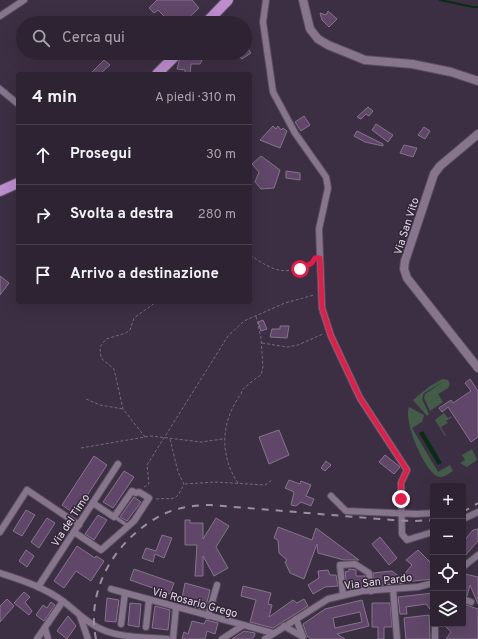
<!DOCTYPE html>
<html lang="it">
<head>
<meta charset="utf-8">
<style>
	:root { --surface:#2e2332; --page:#362b3a; --text:#f1f3f6; --muted:#a7a4ac; --line:#49404d }
	body { margin:0; font-family:Overpass,sans-serif; background:var(--page); color:var(--text) }
	.controls { position:absolute; right:12px; bottom:12px; display:grid; overflow:hidden; border-radius:4px; box-shadow:0 4px 16px #0002 }
	.controls button { width:36px; height:36px; display:grid; place-items:center; padding:0; border:0; border-bottom:1px solid var(--line); background:var(--surface); color:var(--text); font:20px sans-serif }
	.stop { position:absolute; width:12px; height:12px; margin:-9px; border:3px solid #e11d48; border-radius:50%; background:#fff }
	.stop.end { background:#e11d48; border-color:#fff; box-shadow:0 1px 4px #0008 }
	.list { margin:0; padding:0; list-style:none }
	h2 { display:flex; justify-content:space-between; align-items:center; height:52px; margin:0; padding:0 16px; font-size:17px }
	h2 small { font-size:13px; font-weight:400; color:var(--muted) }
	.list li { display:grid; grid-template-columns:26px 1fr auto; gap:12px; align-items:center; box-sizing:border-box; height:60px; padding:0 16px; border-top:1px solid var(--line) }
	.list b { display:block; font-size:15px; white-space:nowrap }
	.list em { font-size:13px; font-style:normal; color:var(--muted) }
	.icon { flex:none; width:22px; height:22px; fill:none; stroke:currentColor; stroke-width:2; stroke-linecap:round; stroke-linejoin:round }
	.map { position:relative; flex:none; width:478px; height:639px; overflow:hidden }
	.search { position:absolute; background:var(--surface); box-shadow:0 4px 16px #0002; left:16px; top:16px; width:236px; height:44px; display:flex; align-items:center; gap:10px; box-sizing:border-box; padding:0 14px; border-radius:22px; color:var(--muted); font-size:15px }
	.panel { position:absolute; background:var(--surface); box-shadow:0 4px 16px #0002; left:16px; top:72px; width:236px; height:232px; border-radius:4px }
	.map>svg:first-child { display:block }
	.green { fill:#435c48 }
	.water { fill:#072d14 }
	.lines { fill:none; stroke-linecap:round; stroke-linejoin:round }
	.stream { stroke:#072d14; stroke-width:2 }
	.building { fill:#604769; stroke:#85748b; fill-rule:evenodd }
	.service-casing { stroke:#594d5e; stroke-width:5 }
	.minor-casing { stroke:#594d5e; stroke-width:8 }
	.tertiary-casing { stroke:#594d5e; stroke-width:10 }
	.primary-casing { stroke:#594d5e; stroke-width:12 }
	.path { stroke:#766a7b; stroke-width:1; stroke-dasharray:3 2; stroke-linecap:butt }
	.service { stroke:#86758c; stroke-width:3 }
	.minor { stroke:#86758c; stroke-width:6 }
	.tertiary { stroke:#86758c; stroke-width:8 }
	.primary { stroke:#bd8dcf; stroke-width:10 }
	.rail { stroke:#9c90a0; stroke-width:2; stroke-dasharray:7 7; stroke-linecap:butt }
	.route { stroke:#e11d48; stroke-width:5 }
	.labels { text-anchor:middle; stroke-width:3; stroke-linejoin:round; paint-order:stroke }
	.street-label { font-size:11px; fill:#e2d9e6; stroke:#332538 }
</style>
</head>
<body>
<div class="map">
<svg width="478" height="639" viewBox="0 0 478 639">
	<rect width="100%" height="100%" fill="#3d2f43"/>
	<!-- green -->
	<g class="green">
		<polygon points="442,379 448,380 450,384 448,388 438,394 443,402 430,411 424,398 425,394 443,382 424,393 422,399 429,414 427,416 413,400 430,386"/>
		<path d="M409 407 424 415 422 422 412 428 438 472 450 465 453 471C448 474 443 479 437 476 424 470 403 420 409 407Z"/>
		<polygon points="444,413 448,418 451,416 452,417 446,421 448,423 441,427 446,436 445,436 435,420"/>
		<polygon points="472,449 477,460 467,467 460,463 465,460 462,455"/>
	</g>
	<!-- water -->
	<polygon class="water" points="423,431 442,463 438,465 419,433"/>
	<g class="lines">
		<!-- stream -->
		<polyline class="stream" points="440,0 473,7 478,7"/>
	</g>
	<!-- building -->
	<g class="building">
		<polygon points="157,0 192,0 199,8 183,23 171,23 158,10 154,13 149,8"/>
		<polygon points="328,11 337,19 329,27 322,20 320,13 326,15"/>
		<polygon points="245,44 251,53 242,59 235,53 245,53"/>
		<polygon points="187,53 201,53 202,60 200,64 191,64 190,74 185,74 185,70 177,69 179,61"/>
		<polygon points="104,60 110,65 100,74 90,74"/>
		<polygon points="368,107 373,111 369,116 366,114 361,119 357,117"/>
		<polygon points="304,116 310,125 301,131 295,122"/>
		<polygon points="376,124 393,135 388,142 372,130"/>
		<polygon points="273,126 276,129 278,126 281,130 283,128 287,131 280,148 260,140"/>
		<polygon points="424,127 430,131 425,139 418,135"/>
		<polygon points="357,131 383,144 383,146 365,142 354,136"/>
		<polygon points="404,145 417,148 413,157 400,153"/>
		<polygon points="261,156 280,170 274,188 261,189 255,182 259,172 252,164"/>
		<polygon points="286,171 300,173 300,180 286,178"/>
		<polygon points="0,276 9,283 0,295"/>
		<polygon points="263,320 267,329 261,331 258,322"/>
		<polygon points="280,326 289,326 287,338 270,337 272,329 280,329"/>
		<polygon points="470,379 478,391 478,437 471,442 448,407 442,412 439,408 451,400 453,403 471,391 465,383"/>
		<polygon points="279,430 289,455 269,464 259,437"/>
		<polygon points="385,455 400,467 394,474 379,462"/>
		<polygon points="94,456 107,465 75,514 62,505"/>
		<polygon points="326,461 331,465 325,471 321,468"/>
		<polygon points="124,471 134,477 113,508 103,502"/>
		<polygon points="289,480 300,484 301,481 311,485 306,496 314,499 311,506 301,502 296,506 291,505 294,492 285,488"/>
		<polygon points="134,497 141,502 127,521 120,517"/>
		<polygon points="26,510 35,515 22,536 13,531"/>
		<polygon points="98,515 107,520 94,540 85,534"/>
		<polygon points="47,518 55,523 39,548 31,542"/>
		<polygon points="216,518 229,526 216,547 228,568 214,576 203,556 203,576 195,576 197,545 185,545 185,520 190,520 190,523 203,523 203,539"/>
		<polygon points="278,527 312,540 316,528 359,560 344,560 318,553 317,544 304,579 290,573 285,562 287,560 279,553 278,540 274,538"/>
		<polygon points="478,529 478,541 463,558 463,542 473,530"/>
		<polygon points="162,535 172,538 164,558 155,554 153,562 142,558 146,548 156,551"/>
		<polygon points="380,537 397,558 389,565 372,544"/>
		<polygon points="77,546 95,558 96,556 104,561 91,581 76,571 64,588 54,581"/>
		<polygon points="26,550 34,556 27,567 19,561"/>
		<polygon points="418,550 433,565 433,579 404,582 404,583 375,586 373,573 392,571 401,578 412,565 406,560"/>
		<polygon points="134,569 174,583 170,594 130,580"/>
		<polygon points="349,569 356,570 356,576 365,576 366,586 347,589 345,572 349,571"/>
		<polygon points="328,570 330,575 336,575 338,586 325,587 313,594 308,585 319,578 318,571"/>
		<polygon points="465,574 478,577 478,604 470,585 467,596 463,595 463,581"/>
		<polygon points="185,583 210,590 205,610 181,603"/>
		<polygon points="243,586 271,593 268,604 272,605 269,617 293,600 297,603 304,599 308,606 273,628 250,622 256,600 241,596"/>
		<polygon points="24,592 30,597 25,602 32,611 29,615 14,603"/>
		<polygon points="433,593 433,613 426,604 406,607 407,614 400,614 398,597"/>
		<polygon points="107,598 119,600 116,622 105,621"/>
		<polygon points="7,599 14,606 0,622 0,606"/>
		<path d="M362 600 369 626 337 634 345 639H311L307 636 303 624 325 609ZM360 612 362 622 335 628 333 618Z"/>
		<polygon points="51,602 55,605 44,621 36,615 43,605 47,608"/>
		<polygon points="130,603 141,604 139,627 128,625"/>
		<polygon points="372,603 390,603 392,627 384,627 384,639 378,639 378,627 372,627"/>
		<polygon points="463,604 478,609 478,639 446,639 451,632 443,624 463,624"/>
		<polygon points="155,606 170,610 168,630 152,628"/>
		<polygon points="429,615 430,639 406,639 404,618"/>
		<polygon points="68,616 76,626 67,639 57,631"/>
		<polygon points="206,620 218,623 215,634 207,631 205,639 182,639 184,632 188,634 192,621 204,624"/>
		<polygon points="244,631 255,633 254,637 251,639 232,639"/>
	</g>
	<g class="lines">
		<!-- service casing -->
		<g class="service-casing">
			<polyline id="service" points="115,517 128,526"/>
		</g>
		<!-- minor casing -->
		<g class="minor-casing">
			<g id="minor">
				<polyline points="266,0 263,22 273,92 295,133 326,177 328,188 319,229 322,308 331,336 360,398 407,470 401,483 402,534 407,540 433,532"/>
				<polyline points="0,16 24,0"/>
				<polyline points="0,89 18,104"/>
				<polyline points="331,496 346,511 417,514 433,513"/>
				<polyline points="463,519 478,512"/>
				<polyline points="0,532 27,490 79,525"/>
				<polyline points="74,532 101,550 134,521 149,498 139,492 136,493 132,491 114,517 93,503"/>
				<polyline points="463,567 478,555"/>
				<path d="M0 573C22 580 46 588 64 602 76 611 87 623 101 629 120 638 146 637 167 639"/>
				<polyline points="38,587 118,464"/>
				<polyline points="111,589 273,633"/>
				<polyline points="393,589 397,639"/>
				<polyline points="343,595 340,565 355,564 369,573 371,591"/>
				<polyline points="463,599 471,602"/>
				<polyline points="80,616 88,639"/>
				<polyline points="208,616 217,585"/>
				<polyline points="121,624 125,593"/>
				<polyline points="435,624 435,639"/>
				<polyline points="284,626 303,637 296,619"/>
				<polyline points="146,627 149,600"/>
				<polyline points="45,628 48,639"/>
				<polyline points="37,639 63,601"/>
				<polyline points="173,639 176,607"/>
				<polyline points="222,639 242,626"/>
				<polyline points="265,639 328,599 362,591 418,587 433,583"/>
			</g>
		</g>
		<!-- tertiary casing -->
		<g class="tertiary-casing">
			<g id="tertiary">
				<polyline points="303,0 310,29 318,39 328,45 365,60 412,64 451,72 478,81"/>
				<polyline points="478,134 440,166 434,174 405,261 404,269 407,278 478,368"/>
			</g>
		</g>
		<!-- primary casing -->
		<g class="primary-casing">
			<g id="primary">
				<polyline points="206,23 228,0"/>
				<polyline points="157,74 178,53"/>
				<polyline points="0,191 18,183"/>
			</g>
		</g>
		<!-- path -->
		<g class="path">
			<path d="M250 255C275 272 284 276 312 263L314 260"/>
			<polyline points="196,302 203,302"/>
			<polyline points="262,343 287,347 298,345 323,334"/>
			<polyline points="86,399 100,405 123,409"/>
			<polyline points="145,437 123,409 114,369 101,358 100,347 106,339 126,333 130,330 134,318 156,302"/>
			<polyline points="81,448 151,436 201,442 223,439"/>
			<path d="M238 483C219 455 221 421 241 394L242 390C244 388 258 376 261 375L263 367 261 338 256 316"/>
			<polyline points="185,484 215,482 265,485 272,480"/>
			<polyline points="144,487 149,484 147,465 228,336 244,321 285,303 314,295"/>
			<path d="M156 499C174 497 175 504 184 484L178 472 170 439"/>
		</g>
		<!-- service -->
		<use href="#service" class="service"/>
		<!-- minor -->
		<use href="#minor" class="minor"/>
		<!-- tertiary -->
		<use href="#tertiary" class="tertiary"/>
		<!-- primary -->
		<use href="#primary" class="primary"/>
		<!-- rail -->
		<g class="rail">
			<polyline points="463,512 478,503"/>
			<path d="M96 639C85 586 119 535 166 513 180 507 196 505 211 505L392 520 415 521 433 520"/>
		</g>
	</g>
	<g class="lines">
		<!-- route -->
		<polyline class="route" points="300,269 312,263 315,258 320,258 322,308 331,336 360,398 407,470 401,483 401,499"/>
	</g>
	<g class="labels">
		<!-- street labels -->
		<g class="street-label">
			<text transform="translate(406 226) rotate(-72)" y="4">Via San Vito</text>
			<text transform="translate(70 520) rotate(-57)" y="4">Via del Timo</text>
			<text transform="translate(378 581) rotate(-7)" y="4">Via San Pardo</text>
			<text transform="translate(195 602) rotate(15)" y="4">Via Rosario Grego</text>
		</g>
	</g>
</svg>
<div class="controls">
<button>+</button>
<button>−</button>
<button><svg class="icon" aria-label="locate" viewBox="0 0 24 24"><circle cx="12" cy="12" r="6"/><path d="M12 2v4M12 18v4M2 12h4M18 12h4"/></svg></button>
<button><svg class="icon" aria-label="layers" viewBox="0 0 24 24"><path d="M12 4l9 5-9 5-9-5zM3 14l9 5 9-5"/></svg></button>
</div>
<div class="stop" style="left:300px;top:269px"></div>
<div class="stop end" style="left:401px;top:499px"></div>
<div class="search"><svg class="icon" aria-label="search" viewBox="0 0 24 24"><circle cx="10" cy="10" r="6"/><path d="M15 15l6 6"/></svg>Cerca qui</div>
<section class="panel">
<h2>4 min<small>A piedi · 310 m</small></h2>
<ul class="list">
<li><svg class="icon" aria-label="ahead" viewBox="0 0 24 24"><path d="M12 20V5M6 11l6-6 6 6"/></svg><div><b>Prosegui</b></div><em>30 m</em></li>
<li><svg class="icon" aria-label="right" viewBox="0 0 24 24"><path d="M7 20v-9h11M14 6l5 5-5 5"/></svg><div><b>Svolta a destra</b></div><em>280 m</em></li>
<li><svg class="icon" aria-label="arrive" viewBox="0 0 24 24"><path d="M6 21V4h12l-3 4 3 4H6"/></svg><div><b>Arrivo a destinazione</b></div></li>
</ul>
</section>
</div>
</body>
</html>
